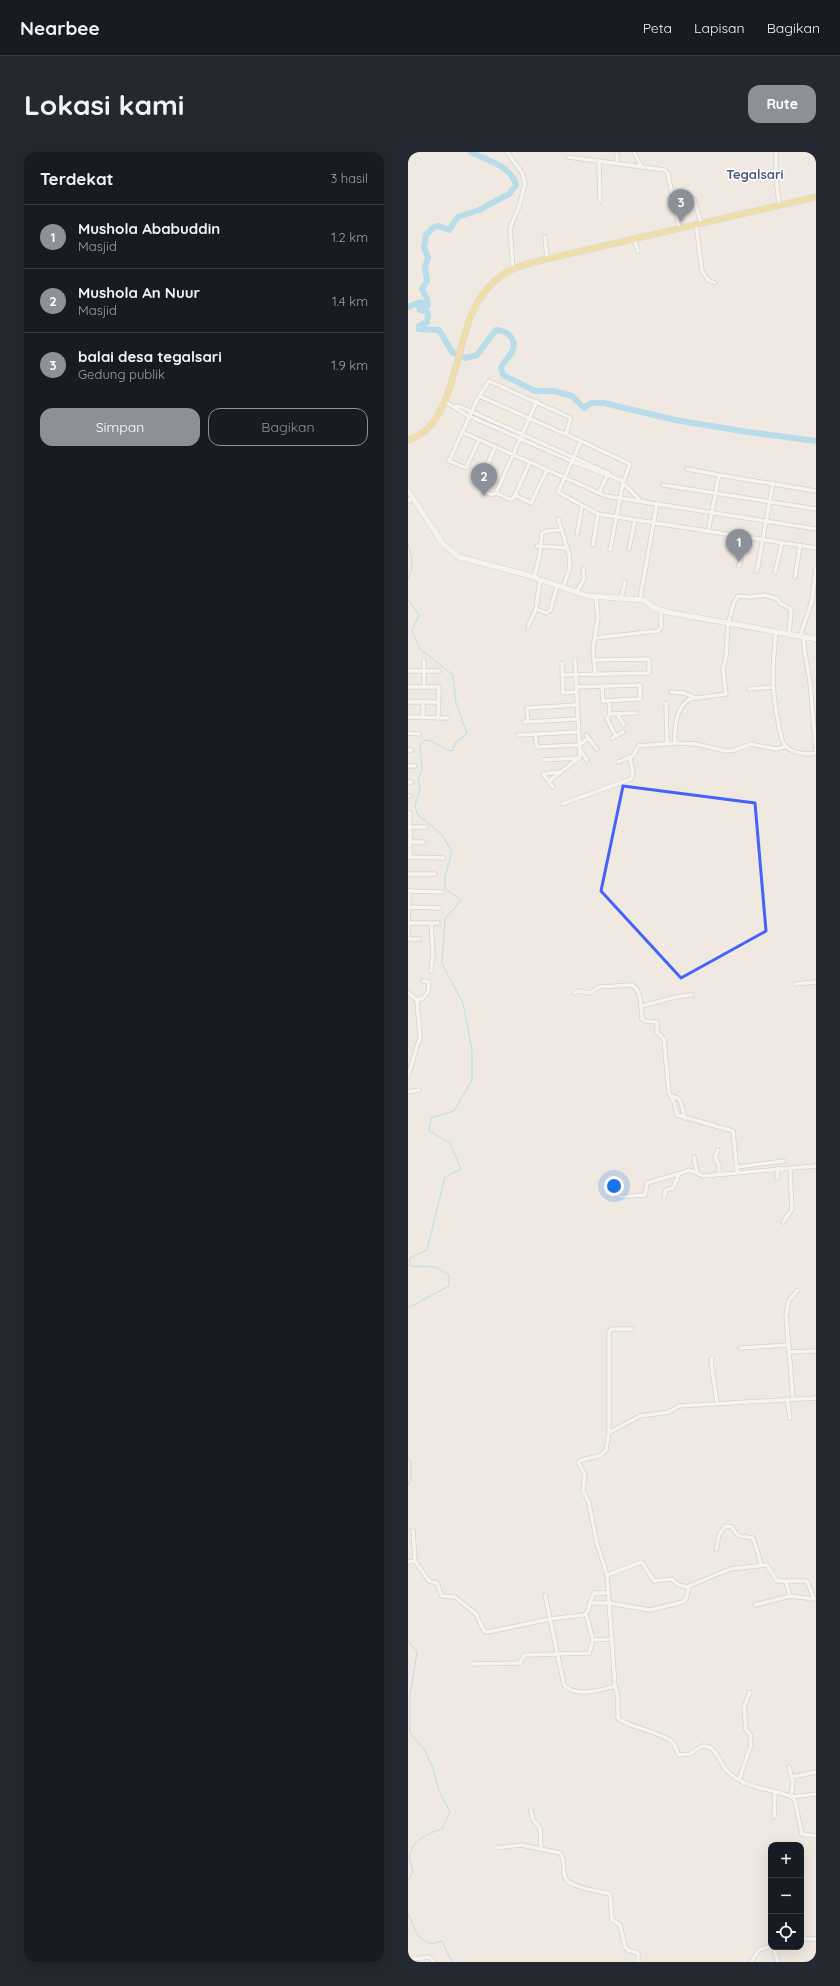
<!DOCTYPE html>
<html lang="id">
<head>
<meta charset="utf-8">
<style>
	:root { --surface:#171b24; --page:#242831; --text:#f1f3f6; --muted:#9ea1a6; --line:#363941; --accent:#8c9099 }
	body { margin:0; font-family:Quicksand,sans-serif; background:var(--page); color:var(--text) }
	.controls { position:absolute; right:12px; bottom:12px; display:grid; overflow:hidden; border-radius:8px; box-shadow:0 4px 16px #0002 }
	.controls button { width:36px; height:36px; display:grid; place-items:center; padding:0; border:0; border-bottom:1px solid var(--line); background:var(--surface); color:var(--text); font:20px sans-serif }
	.you { position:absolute; left:206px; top:1034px; width:14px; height:14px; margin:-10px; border:3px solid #fff; border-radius:50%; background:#1a73e8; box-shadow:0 0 0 6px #1a73e833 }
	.badge { display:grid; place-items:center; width:26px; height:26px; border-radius:50%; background:var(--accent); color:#fff; font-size:13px; font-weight:700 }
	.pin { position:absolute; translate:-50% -33px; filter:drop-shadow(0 1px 2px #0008) }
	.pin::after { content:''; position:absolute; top:21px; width:14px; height:12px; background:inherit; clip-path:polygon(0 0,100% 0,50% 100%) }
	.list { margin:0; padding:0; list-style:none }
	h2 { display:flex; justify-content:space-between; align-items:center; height:52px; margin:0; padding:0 16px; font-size:17px }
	h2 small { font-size:13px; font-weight:400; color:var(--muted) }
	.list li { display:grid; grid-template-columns:26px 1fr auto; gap:12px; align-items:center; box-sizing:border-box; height:64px; padding:0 16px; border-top:1px solid var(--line) }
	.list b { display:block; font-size:15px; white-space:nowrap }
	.list p { margin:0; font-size:13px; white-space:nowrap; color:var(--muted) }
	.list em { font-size:13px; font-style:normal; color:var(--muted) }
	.actions { display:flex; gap:8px; padding:12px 16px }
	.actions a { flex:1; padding:9px 0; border:1px solid var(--accent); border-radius:12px; text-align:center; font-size:14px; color:var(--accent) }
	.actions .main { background:var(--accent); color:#fff }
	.icon { flex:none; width:22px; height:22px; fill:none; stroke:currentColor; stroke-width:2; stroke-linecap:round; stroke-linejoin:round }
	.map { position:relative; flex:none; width:408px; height:1810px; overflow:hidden; border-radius:12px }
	header { display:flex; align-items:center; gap:24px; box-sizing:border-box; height:56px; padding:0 20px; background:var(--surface); border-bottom:1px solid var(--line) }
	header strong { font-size:19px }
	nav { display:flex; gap:22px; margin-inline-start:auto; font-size:14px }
	.intro { display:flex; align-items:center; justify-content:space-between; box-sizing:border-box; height:96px; padding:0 24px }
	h1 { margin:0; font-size:28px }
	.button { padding:10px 18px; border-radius:12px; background:var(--accent); color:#fff; font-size:14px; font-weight:700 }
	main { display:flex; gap:24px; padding:0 24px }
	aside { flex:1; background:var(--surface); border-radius:12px; box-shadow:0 4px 16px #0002 }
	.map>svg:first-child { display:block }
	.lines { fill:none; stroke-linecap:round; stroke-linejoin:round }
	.stream { stroke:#75cff0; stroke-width:1 }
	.river { stroke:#75cff0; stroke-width:6 }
	.street-casing { stroke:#b4b7c1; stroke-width:5 }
	.secondary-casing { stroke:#b4b7c1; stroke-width:6 }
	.primary-casing { stroke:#c9c9c9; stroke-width:7 }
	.street { stroke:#fff; stroke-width:3.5 }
	.secondary { stroke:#fff; stroke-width:5 }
	.primary { stroke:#f2d163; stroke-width:5.5 }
	.marked { fill:none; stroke:#4264fb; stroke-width:3; stroke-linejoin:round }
	.labels { text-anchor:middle; stroke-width:3; stroke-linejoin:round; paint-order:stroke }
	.quarter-label { font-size:13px; font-weight:bold; fill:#4d5680; stroke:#fff }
</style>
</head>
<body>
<header>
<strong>Nearbee</strong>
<nav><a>Peta</a><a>Lapisan</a><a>Bagikan</a></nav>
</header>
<div class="intro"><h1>Lokasi kami</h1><a class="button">Rute</a></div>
<main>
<aside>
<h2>Terdekat<small>3 hasil</small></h2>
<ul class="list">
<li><span class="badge">1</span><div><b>Mushola Ababuddin</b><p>Masjid</p></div><em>1.2 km</em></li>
<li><span class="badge">2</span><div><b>Mushola An Nuur</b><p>Masjid</p></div><em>1.4 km</em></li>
<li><span class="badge">3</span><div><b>balai desa tegalsari</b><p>Gedung publik</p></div><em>1.9 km</em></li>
</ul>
<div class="actions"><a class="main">Simpan</a><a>Bagikan</a></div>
</aside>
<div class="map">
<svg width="408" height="1810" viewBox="0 0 408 1810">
	<rect width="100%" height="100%" fill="#efe9e1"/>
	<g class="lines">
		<!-- stream -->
		<g class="stream">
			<path d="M0 392C4 403 6 417 0 427"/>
			<path d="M0 447 11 463 4 479 12 497 45 523 48 551 59 582 48 590 44 599C34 598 27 588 17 588L12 593 14 617 10 629 12 637 7 653 9 662 34 683 44 700 37 724V737L53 748 37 767 34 812 55 851 64 898V928L46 959 23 966 21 979 42 991 53 1017 37 1025 19 1098 2 1106V1114L28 1115 41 1123V1134L0 1156"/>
			<polyline points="0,1306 3,1309 3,1328 0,1333"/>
			<path d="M0 1489 9 1500 2 1544V1581L16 1597 25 1616 31 1639 42 1660 34 1677C21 1681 4 1688 2 1703 1 1708 4 1714 5 1719L0 1729"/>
			<polyline points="0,1762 10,1784 22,1792 34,1789 44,1810"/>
		</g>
		<!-- river -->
		<g class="river">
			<path d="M10 151 12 158 18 159 20 162 19 170 11 174V177L31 178 44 200 58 206 69 203 88 178C95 179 99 180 103 185 112 199 98 204 93 216L95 223 127 239H146L164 244 176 256 183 251H196L267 268 340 280 408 289"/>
			<path d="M10 151 13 150 18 155 20 153 19 147 14 137 19 129 17 115 20 106 16 95 18 83 26 75 31 74 41 78 50 65 71 58 101 42 108 33C104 14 78 8 63 0"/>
			<polyline points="0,155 10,151"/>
		</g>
		<!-- street casing -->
		<g class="street-casing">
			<g id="street">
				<polyline points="99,0 114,21 117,31 112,52 102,76 105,117"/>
				<polyline points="226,0 233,14"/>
				<polyline points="368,0 368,25 371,53"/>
				<polyline points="209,2 209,11"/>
				<polyline points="160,5 257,18 260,22 271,76"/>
				<polyline points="191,9 192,49"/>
				<polyline points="286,47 293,71"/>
				<polyline points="288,72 294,119 300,128 307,131"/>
				<polyline points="137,85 139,107"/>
				<polyline points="226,87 230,99"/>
				<polyline points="71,244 173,289 150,340 190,362 408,396"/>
				<path d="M37 250C46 254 52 260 61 264L163 309 215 329"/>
				<polyline points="47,255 51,254 200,321 203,324"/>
				<polyline points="54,280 198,344 408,377"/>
				<polyline points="71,288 58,316 41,309 69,248 81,229 163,266 158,282"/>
				<polyline points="173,289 222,312 215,331 202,398"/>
				<path d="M87 295 74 325V337C77 341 84 344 88 341L104 348 107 343 123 351 139 318"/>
				<polyline points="279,317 311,323"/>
				<polyline points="215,331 231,347"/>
				<polyline points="255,333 408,357"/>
				<polyline points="88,341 129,249"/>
				<polyline points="191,341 200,322"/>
				<polyline points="107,343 122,310"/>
				<polyline points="0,349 3,346"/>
				<polyline points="150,367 161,402 162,415 155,436"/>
				<polyline points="300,380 311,323 408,339"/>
				<polyline points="169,382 174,354"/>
				<polyline points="185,393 190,362"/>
				<polyline points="129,394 160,396"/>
				<polyline points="221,397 227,368"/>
				<polyline points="331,414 337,385"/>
				<polyline points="349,419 365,331"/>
				<polyline points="367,420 374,391"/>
				<polyline points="387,425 392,394"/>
				<polyline points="126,426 132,402 134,381 139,379 154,378"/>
				<polyline points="168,441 176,427 175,417"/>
				<polyline points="213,446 217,430"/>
				<polyline points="232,447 249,351"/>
				<polyline points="128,457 138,461 142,459 149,434"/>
				<polyline points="120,475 128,457 132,429"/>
				<path d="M368 480C363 522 364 547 374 588 378 600 396 604 408 601"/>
				<polyline points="392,484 404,449 408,415"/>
				<polyline points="395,484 397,502 402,530 408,599"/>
				<polyline points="187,486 249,479 253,476 253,458"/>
				<polyline points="154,511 155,541 168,540"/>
				<polyline points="0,519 31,519"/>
				<polyline points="187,521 185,496 190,466 188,446"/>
				<polyline points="154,523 241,521 241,507 186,508"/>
				<polyline points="0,535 31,535 30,566"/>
				<polyline points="16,535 16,508"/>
				<polyline points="168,535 232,533 232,547 195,549 194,535"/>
				<polyline points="341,537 364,535"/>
				<polyline points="263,540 276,541 288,546"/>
				<polyline points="201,549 202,562 228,561"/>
				<polyline points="0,550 31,550"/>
				<polyline points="258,551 259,592"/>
				<polyline points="202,562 199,567 208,584"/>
				<polyline points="209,562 216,573"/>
				<polyline points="0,565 40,566"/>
				<polyline points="15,566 15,550"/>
				<polyline points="116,570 170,567"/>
				<polyline points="120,570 119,556 169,553"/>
				<polyline points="0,581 11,582"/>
				<polyline points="127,582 129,595 171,593 181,586"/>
				<polyline points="110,583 170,580"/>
				<polyline points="178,583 189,597"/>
				<polyline points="204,586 215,580"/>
				<polyline points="267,591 288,592 318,599 327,598 343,592 367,597 377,595"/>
				<polyline points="0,598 4,598"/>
				<polyline points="172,598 179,608"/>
				<polyline points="135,608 170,606"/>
				<path d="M210 610 225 604 230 594 267 591C266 576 268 555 282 547L318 542 315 518 318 505 320 472 326 451 330 444 344 445 356 443 370 447 372 451 383 457 381 482"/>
				<polyline points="0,614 7,614"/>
				<polyline points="141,629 172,605 167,508"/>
				<polyline points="0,630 4,630"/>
				<polyline points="145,635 135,622 151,620"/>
				<polyline points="0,644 2,644"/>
				<polyline points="154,652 223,627 225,622 222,606"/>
				<polyline points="0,660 2,662 2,705"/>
				<polyline points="1,675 18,675"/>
				<polyline points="1,690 16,690"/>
				<polyline points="1,705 36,706"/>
				<polyline points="0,722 27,722"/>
				<polyline points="0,739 34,740"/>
				<polyline points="0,755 32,756"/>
				<polyline points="0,771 30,771"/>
				<polyline points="0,787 1,739"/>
				<polyline points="0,787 11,787"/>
				<polyline points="23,819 25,802 23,771"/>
				<polyline points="387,832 408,830"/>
				<polyline points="0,841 9,848 12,885 0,924"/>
				<path d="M167 841 170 839 182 841 191 835 224 833C234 839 233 855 234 867L237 869 249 870V880L256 887 261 941 266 950 269 963 325 979 329 1020"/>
				<polyline points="9,848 15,846 20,840 21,830 15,829"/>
				<path d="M233 854C250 851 266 843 284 843"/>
				<polyline points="0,940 11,938"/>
				<path d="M263 944C276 946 273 956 277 966"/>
				<polyline points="310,998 307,1005 311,1013 311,1022"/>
				<polyline points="286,1005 289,1021"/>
				<polyline points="329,1015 376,1009"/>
				<polyline points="369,1026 370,1016"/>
				<polyline points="210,1045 237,1043 239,1031 273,1021"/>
				<polyline points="256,1046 258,1038 265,1036 271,1022 281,1018 295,1024 408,1014"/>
				<polyline points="375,1070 384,1057 382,1016"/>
				<path d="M224 1177H203L201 1180V1280L198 1298C191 1308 178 1304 170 1310L177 1323 175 1339 181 1351 189 1392 199 1423 207 1534 210 1545V1566C217 1574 253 1580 264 1590 268 1593 268 1599 271 1603L282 1602 294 1594C310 1593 311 1613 321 1621 343 1639 361 1635 384 1645L387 1649 394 1682 408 1684"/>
				<polyline points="332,1196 381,1193"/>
				<polyline points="382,1200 408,1199"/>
				<polyline points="304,1206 303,1209 309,1251"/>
				<polyline points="379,1247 382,1266"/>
				<polyline points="385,1247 378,1164 381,1148 390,1138"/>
				<polyline points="202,1280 232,1264 261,1260 271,1254 408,1246"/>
				<polyline points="5,1378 7,1409"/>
				<path d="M308 1398 311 1383 317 1374 324 1375C331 1388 332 1383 345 1386 348 1395 351 1403 353 1413"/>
				<polyline points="0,1410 7,1409 21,1429 29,1431 34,1444 47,1445 68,1462 76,1479 80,1480 142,1467 176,1463 180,1459 182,1451 201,1451 242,1458 275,1450 278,1447 281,1434 322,1417 359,1413 369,1429 399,1429 406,1447"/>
				<polyline points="199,1423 234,1410 246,1429 264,1427 270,1433 281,1435"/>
				<polyline points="378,1430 382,1444"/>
				<path d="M137 1443 156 1533C169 1546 192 1538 207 1534"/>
				<polyline points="182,1451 186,1441 200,1441"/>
				<polyline points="347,1453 382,1444 406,1447"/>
				<polyline points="178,1462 185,1488 204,1487"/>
				<polyline points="63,1512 112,1511 116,1503 181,1501 185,1488"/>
				<polyline points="381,1615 385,1631 383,1644"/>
				<polyline points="384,1625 408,1620"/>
				<polyline points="331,1628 343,1593 342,1582 338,1578 336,1555 342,1540"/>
				<polyline points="384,1645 408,1642"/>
				<polyline points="123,1658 125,1668 132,1676 133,1697"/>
				<polyline points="366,1665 367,1641"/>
				<path d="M88 1696 113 1693 152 1701C158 1709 154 1717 157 1725 160 1736 193 1739 202 1742L204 1768 212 1773 217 1795 220 1798 230 1801V1810"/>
				<polyline points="393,1787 408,1787"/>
				<polyline points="365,1795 370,1810"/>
				<polyline points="0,1808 21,1805 26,1810"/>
				<polyline points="343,1810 351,1798 363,1794"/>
			</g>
		</g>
		<!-- secondary casing -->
		<g class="secondary-casing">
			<polyline id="secondary" points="0,339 35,392 51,405 116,422 180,444 236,448 246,456 259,460 408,487"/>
		</g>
		<!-- primary casing -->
		<g class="primary-casing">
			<path id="primary" d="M0 288C46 275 47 196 65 159 72 144 82 131 96 122 109 113 124 111 139 107L408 45"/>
		</g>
		<!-- street -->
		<use href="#street" class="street"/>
		<!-- secondary -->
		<use href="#secondary" class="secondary"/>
		<!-- primary -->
		<use href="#primary" class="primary"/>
	</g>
	<!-- marked area -->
	<path d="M0 0H408V1810H0ZM215 634 347 651 358 779 273 826 193 739Z" fill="#efe9e1" fill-opacity=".55" fill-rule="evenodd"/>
	<path class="marked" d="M215 634 347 651 358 779 273 826 193 739Z"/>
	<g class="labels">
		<!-- quarter labels -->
		<g class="quarter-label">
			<text x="347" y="27">Tegalsari</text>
		</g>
	</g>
</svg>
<div class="controls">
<button>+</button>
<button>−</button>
<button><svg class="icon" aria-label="locate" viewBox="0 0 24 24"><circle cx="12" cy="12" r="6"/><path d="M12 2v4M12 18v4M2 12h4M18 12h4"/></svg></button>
</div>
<div class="you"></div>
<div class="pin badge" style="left:331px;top:410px">1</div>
<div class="pin badge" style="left:76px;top:344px">2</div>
<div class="pin badge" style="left:273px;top:70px">3</div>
</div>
</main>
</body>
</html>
